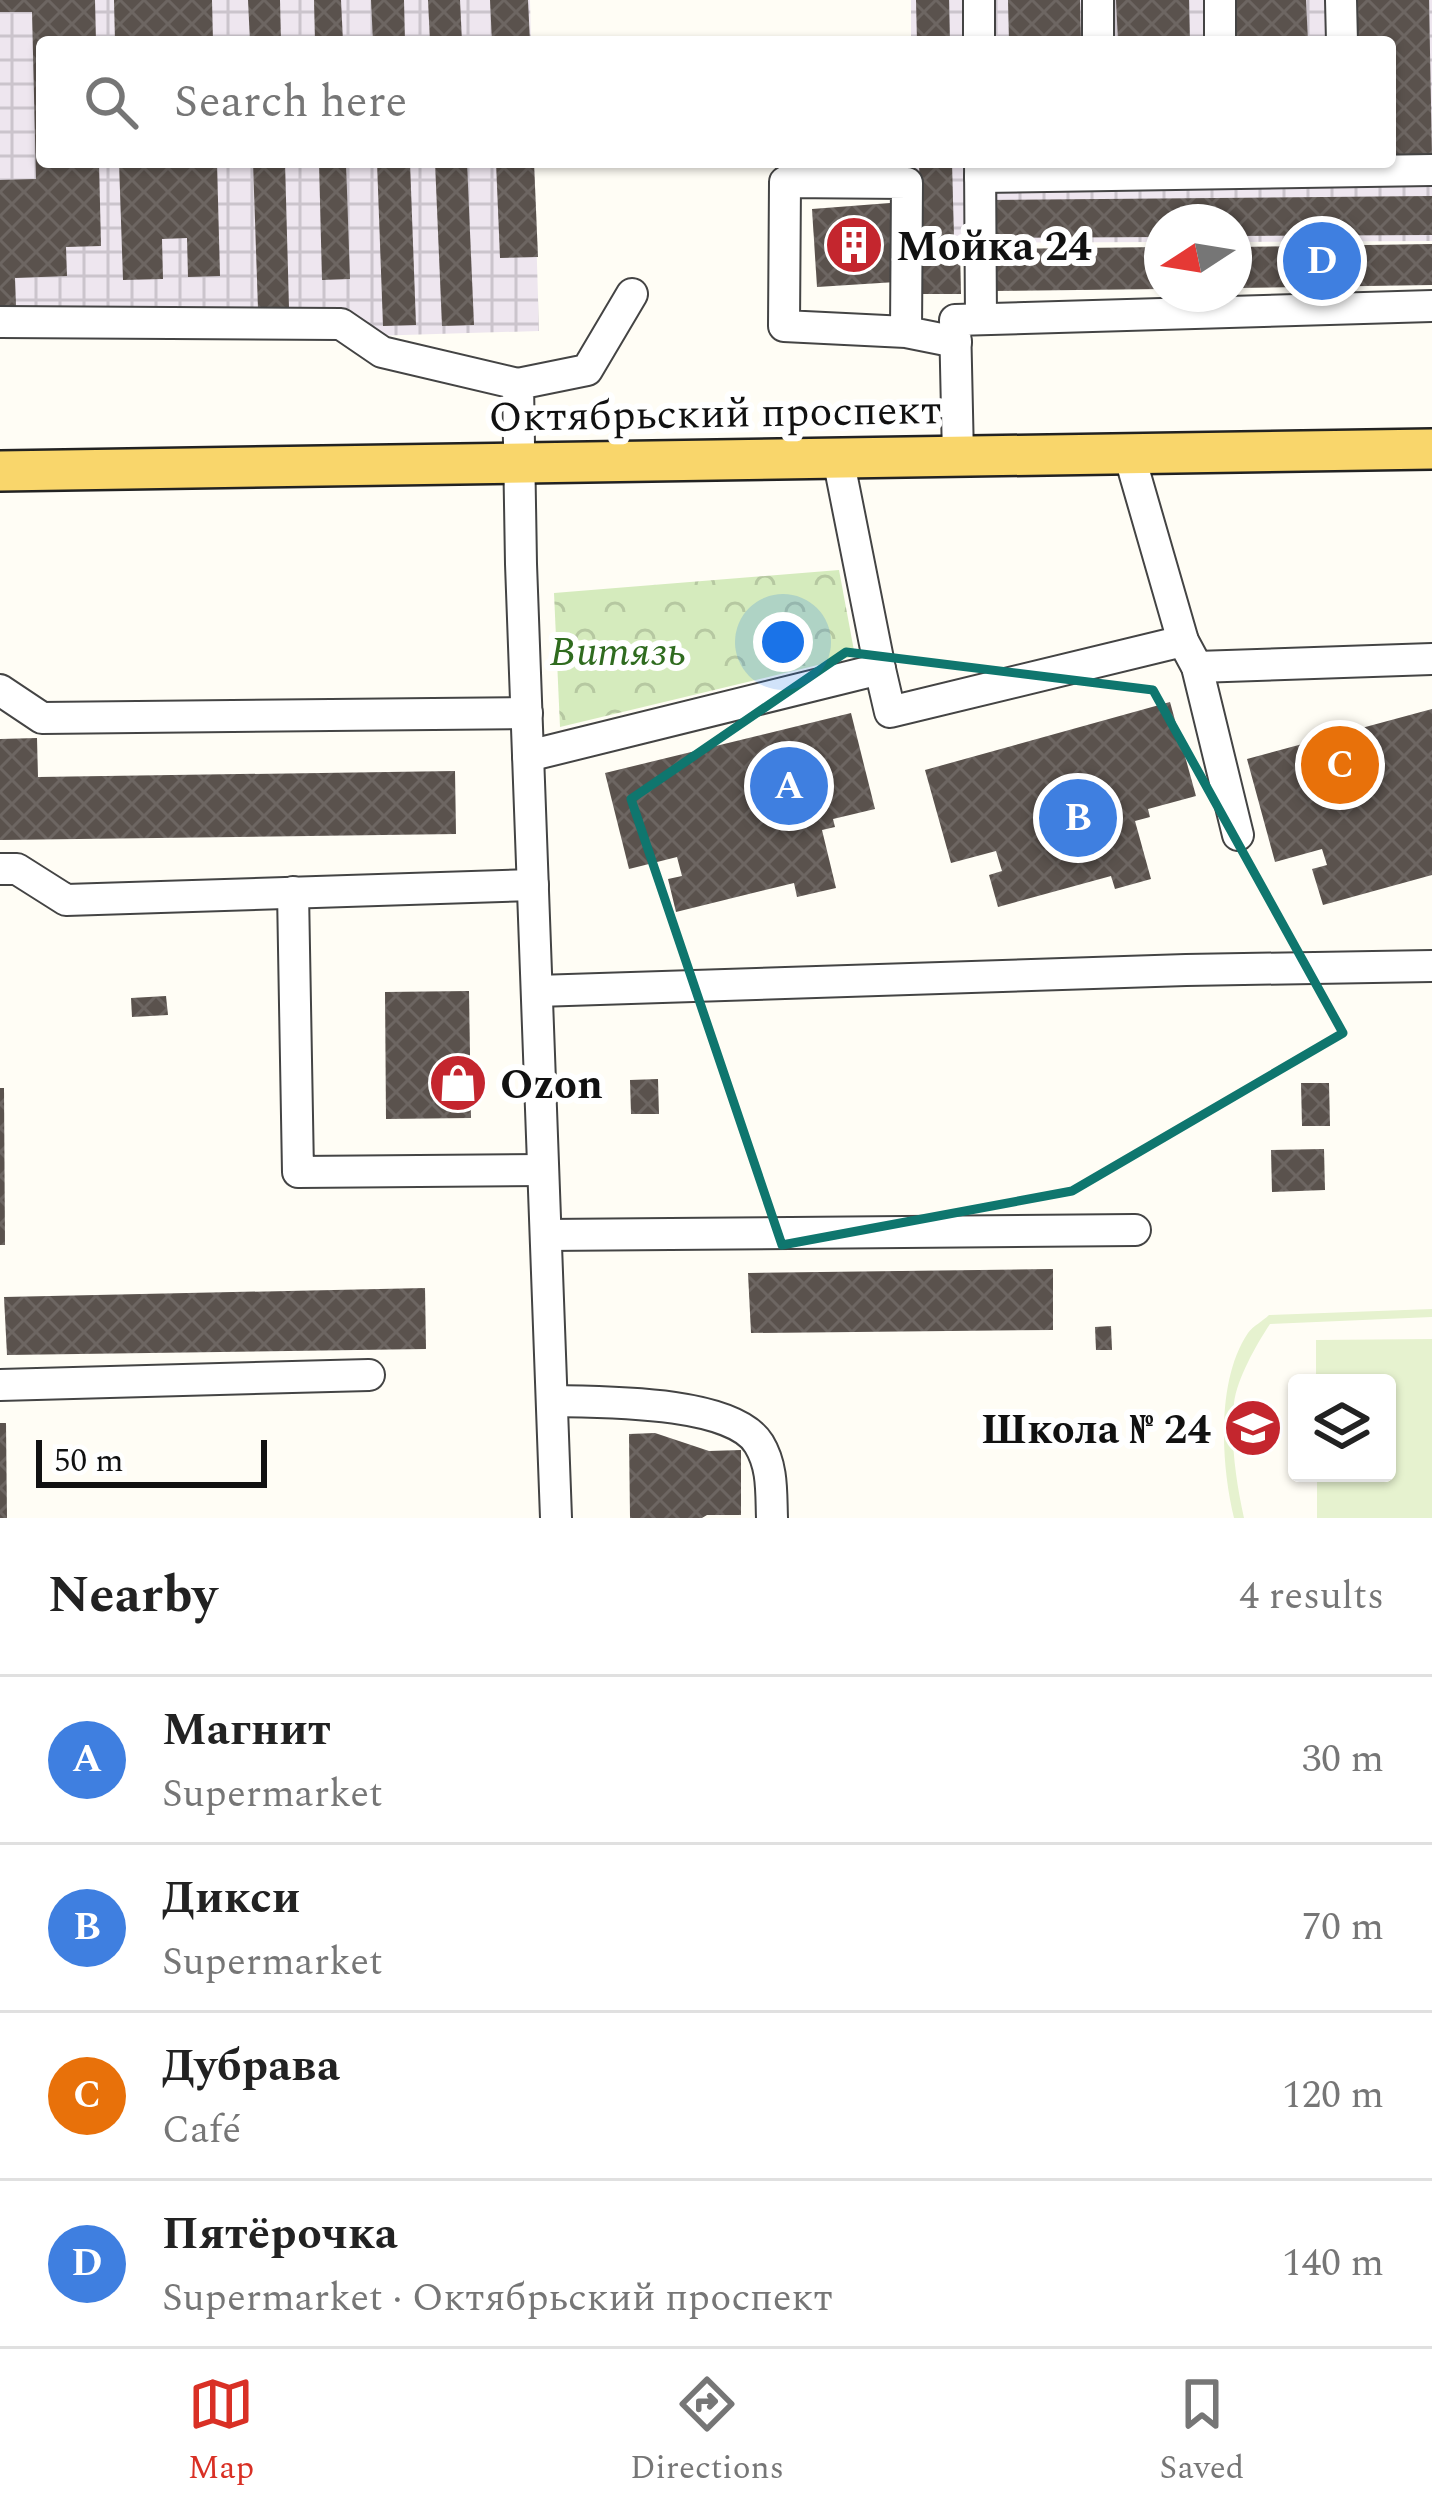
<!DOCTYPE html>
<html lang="en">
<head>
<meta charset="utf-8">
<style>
	:root { --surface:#fff; --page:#f6f6f6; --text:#222; --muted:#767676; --line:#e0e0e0; --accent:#d93025 }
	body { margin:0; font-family:Spectral,serif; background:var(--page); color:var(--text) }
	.controls { position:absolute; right:36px; bottom:36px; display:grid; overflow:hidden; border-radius:12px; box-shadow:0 3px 9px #0004 }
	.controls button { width:108px; height:108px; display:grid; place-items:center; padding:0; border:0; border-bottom:3px solid var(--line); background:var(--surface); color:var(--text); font:60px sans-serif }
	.compass { position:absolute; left:1144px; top:204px; width:108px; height:108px; border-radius:50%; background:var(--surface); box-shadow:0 3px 9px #0004; rotate:258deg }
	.scale { position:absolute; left:36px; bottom:30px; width:231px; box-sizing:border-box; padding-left:12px; border:6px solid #111; border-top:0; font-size:33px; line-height:42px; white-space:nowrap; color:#111; -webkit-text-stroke:9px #fff; paint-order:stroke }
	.you { position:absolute; left:783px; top:642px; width:42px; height:42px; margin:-30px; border:9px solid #fff; border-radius:50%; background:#1a73e8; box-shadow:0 0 0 18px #1a73e833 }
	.badge { display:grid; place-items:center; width:78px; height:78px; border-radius:50%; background:var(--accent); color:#fff; font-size:39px; font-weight:700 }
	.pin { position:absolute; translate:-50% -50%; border:6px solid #fff; box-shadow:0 3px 12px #0006 }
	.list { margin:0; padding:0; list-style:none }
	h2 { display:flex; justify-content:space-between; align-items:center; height:156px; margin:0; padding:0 48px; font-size:51px }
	h2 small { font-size:39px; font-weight:400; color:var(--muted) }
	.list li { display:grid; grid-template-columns:78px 1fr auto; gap:36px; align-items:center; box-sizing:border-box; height:168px; padding:0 48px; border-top:3px solid var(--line) }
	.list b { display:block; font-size:45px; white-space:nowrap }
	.list p { margin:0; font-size:39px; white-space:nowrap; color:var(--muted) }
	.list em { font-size:39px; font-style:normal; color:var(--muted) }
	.icon { flex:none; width:66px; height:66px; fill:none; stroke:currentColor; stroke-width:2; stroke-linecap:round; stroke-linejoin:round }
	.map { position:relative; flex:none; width:1432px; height:1518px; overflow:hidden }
	.search { position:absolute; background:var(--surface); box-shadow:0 3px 9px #0004; left:36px; right:36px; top:36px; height:132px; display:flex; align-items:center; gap:30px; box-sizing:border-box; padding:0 42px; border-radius:12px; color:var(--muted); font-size:45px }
	.sheet { height:828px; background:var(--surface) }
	nav { display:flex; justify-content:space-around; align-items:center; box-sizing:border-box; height:168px; border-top:3px solid var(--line); background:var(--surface); font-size:33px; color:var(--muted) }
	nav a { display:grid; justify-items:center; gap:6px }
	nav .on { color:var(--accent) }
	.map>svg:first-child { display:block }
	.industrial { fill:url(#industrial-grid) }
	.park { fill:url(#park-crowns) }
	.pitch { fill:#e6f2cf }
	.building { fill:url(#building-cross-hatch) }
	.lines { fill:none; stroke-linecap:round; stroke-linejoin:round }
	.minor-casing { stroke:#444; stroke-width:34 }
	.major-casing { stroke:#222; stroke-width:44 }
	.minor { stroke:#fff; stroke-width:30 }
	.major { stroke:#f9d66b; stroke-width:39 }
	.marked { fill:none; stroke:#0f766e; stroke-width:9; stroke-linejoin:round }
	.labels { text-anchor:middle; stroke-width:12; stroke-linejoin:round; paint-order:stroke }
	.poi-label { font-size:42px; font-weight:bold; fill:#111; stroke:#fff; text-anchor:start }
	.street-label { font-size:42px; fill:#111; stroke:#fff }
	.park-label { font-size:42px; font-style:italic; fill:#2f6b1f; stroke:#fff }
</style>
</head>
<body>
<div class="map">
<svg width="1432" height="1518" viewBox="0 0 1432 1518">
	<defs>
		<pattern id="industrial-grid" width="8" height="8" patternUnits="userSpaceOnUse" patternTransform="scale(3)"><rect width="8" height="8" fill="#eee6ef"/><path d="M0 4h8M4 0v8" fill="none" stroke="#cbc4cc"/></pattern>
		<pattern id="park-crowns" width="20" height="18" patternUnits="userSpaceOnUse" patternTransform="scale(3)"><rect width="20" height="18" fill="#d5ebbd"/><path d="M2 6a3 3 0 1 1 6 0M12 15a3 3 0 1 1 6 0" fill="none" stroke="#b6c8a1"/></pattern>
		<pattern id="building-cross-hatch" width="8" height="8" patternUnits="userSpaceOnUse" patternTransform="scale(3)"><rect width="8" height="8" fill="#5a524d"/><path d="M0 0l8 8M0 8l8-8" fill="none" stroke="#6d6662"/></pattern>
	</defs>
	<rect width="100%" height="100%" fill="#fffdf5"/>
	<!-- industrial -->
	<g class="industrial">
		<polygon points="0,0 530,0 531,42 42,42 42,162 534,162 539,331 370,336 0,315"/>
		<polygon points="911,0 1432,0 1432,241 1234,242 1234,222 1162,222 1162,242 912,243 912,162 1390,162 1390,42 911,42"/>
	</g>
	<!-- park -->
	<polygon class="park" points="839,570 855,656 560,727 554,593"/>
	<!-- pitch -->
	<g class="pitch">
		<path d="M1432 1309V1317L1270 1324C1256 1345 1237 1379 1234 1403 1230 1441 1236 1481 1244 1518H1234C1221 1465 1216 1380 1248 1333 1253 1326 1263 1321 1269 1315Z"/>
		<polygon points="1432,1339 1432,1518 1317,1518 1317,1473 1387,1473 1387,1383 1316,1383 1316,1340"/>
	</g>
	<!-- building -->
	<g class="building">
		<polygon points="0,0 95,0 96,42 42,42 42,162 99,162 101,246 66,247 67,276 15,278 16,306 0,306 0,180 36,179 32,12 0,12"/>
		<polygon points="114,0 212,0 213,42 115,42"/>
		<polygon points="248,0 280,0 281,42 250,42"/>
		<polygon points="314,0 341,0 343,42 315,42"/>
		<polygon points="371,0 404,0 405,42 373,42"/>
		<polygon points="428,0 460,0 462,42 430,42"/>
		<polygon points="490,0 528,0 530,42 492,42"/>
		<polygon points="916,0 949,0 950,42 917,42"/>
		<polygon points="1008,0 1080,0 1081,42 1009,42"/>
		<polygon points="1116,0 1189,0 1190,42 1118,42"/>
		<polygon points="1234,0 1306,0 1308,42 1236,42"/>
		<polygon points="1357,0 1429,0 1432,156 1390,157 1390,42 1358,42"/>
		<polygon points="119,162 217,162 220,276 188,277 187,238 162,239 163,279 123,280"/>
		<polygon points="253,162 285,162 289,308 258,309"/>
		<polygon points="319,162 346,162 350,279 322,280"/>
		<polygon points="377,162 410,162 416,325 383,326"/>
		<polygon points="435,162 467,162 474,325 442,326"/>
		<polygon points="496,162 534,162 538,257 500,258"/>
		<polygon points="919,162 952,162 954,238 921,239"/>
		<polygon points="1432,196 1432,235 1234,236 1234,222 1162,222 1162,237 986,238 985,200"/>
		<polygon points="890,203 896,282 817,287 812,209"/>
		<polygon points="1432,244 1432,285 1234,288 1234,247"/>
		<polygon points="1162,247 1162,289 989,291 989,249"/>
		<polygon points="917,249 960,249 961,294 918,294"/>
		<polygon points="1170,702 1196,796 1148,809 1150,817 1135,821 1151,879 1115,889 1111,876 998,907 989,875 1002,871 996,851 951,863 925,770"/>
		<polygon points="1432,709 1432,875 1323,905 1312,869 1327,865 1322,849 1275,862 1247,759"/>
		<polygon points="851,713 875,809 833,819 835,827 822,830 836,888 797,897 794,883 676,912 668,879 682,876 677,857 629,869 605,773"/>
		<polygon points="37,738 38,777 455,771 456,834 0,840 0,739"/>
		<polygon points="469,991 471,1118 386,1119 385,992"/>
		<polygon points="166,996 168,1015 132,1017 131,998"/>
		<polygon points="658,1079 659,1114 631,1114 630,1080"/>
		<polygon points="1301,1083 1329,1083 1330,1126 1302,1126"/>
		<polygon points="0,1088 4,1088 5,1245 0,1245"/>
		<polygon points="1324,1149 1325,1190 1272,1192 1271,1150"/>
		<polygon points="1053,1269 1053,1330 751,1333 748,1273"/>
		<polygon points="425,1288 426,1349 7,1355 4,1297"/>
		<polygon points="1111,1326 1112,1350 1096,1350 1095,1327"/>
		<polygon points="0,1423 6,1423 7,1518 0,1518"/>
		<polygon points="655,1433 709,1451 741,1450 741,1515 707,1515 702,1518 630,1518 629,1434"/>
	</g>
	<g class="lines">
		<!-- minor casing -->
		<g class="minor-casing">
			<g id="minor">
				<polyline points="979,0 979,42"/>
				<polyline points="1098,0 1098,42"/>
				<polyline points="1220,0 1220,42"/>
				<polyline points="1341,0 1342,42"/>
				<polyline points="980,162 981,319"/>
				<polyline points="980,177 1432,170"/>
				<polyline points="0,322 341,324 382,352 518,384"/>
				<polyline points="906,332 907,183 785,182 784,326 906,332 956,342"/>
				<polyline points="1129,454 1183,641 1197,667 1238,835"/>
				<polyline points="958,457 955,320 1432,306"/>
				<polyline points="838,458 880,669"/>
				<polyline points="1197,667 1432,659"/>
				<polyline points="0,690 42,718 527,713"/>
				<polyline points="528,756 880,669 890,712 1183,641"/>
				<polyline points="0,869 17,869 66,900 533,885"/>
				<polyline points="293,892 298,1172 543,1170"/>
				<polyline points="537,991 1186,970 1432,966"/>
				<polyline points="546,1235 1135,1230"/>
				<polyline points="0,1385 369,1375"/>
				<path d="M552 1401C599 1402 733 1400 759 1444 773 1467 771 1492 772 1518"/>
				<polyline points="556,1518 521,564 518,384 587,370 632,294"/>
			</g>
		</g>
		<!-- major casing -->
		<g class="major-casing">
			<polyline id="major" points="0,471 1432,449"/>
		</g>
		<!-- minor -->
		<use href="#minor" class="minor"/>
		<!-- major -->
		<use href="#major" class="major"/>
	</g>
	<!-- marked area -->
	<path class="marked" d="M846 652 1153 690 1343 1033 1072 1191 782 1245 631 799Z"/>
	<!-- icons -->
	<defs>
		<g id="building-disc" transform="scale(3)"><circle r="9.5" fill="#c4262e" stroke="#fff"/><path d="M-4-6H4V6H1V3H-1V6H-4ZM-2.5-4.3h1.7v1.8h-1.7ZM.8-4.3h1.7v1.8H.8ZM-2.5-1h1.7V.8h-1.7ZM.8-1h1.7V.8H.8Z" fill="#fff"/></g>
		<g id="shop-disc" transform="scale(3)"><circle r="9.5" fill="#c4262e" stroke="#fff"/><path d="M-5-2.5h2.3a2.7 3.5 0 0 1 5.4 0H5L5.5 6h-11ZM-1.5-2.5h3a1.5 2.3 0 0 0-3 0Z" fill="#fff"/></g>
		<g id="school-disc" transform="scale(3)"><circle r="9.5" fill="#c4262e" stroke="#fff"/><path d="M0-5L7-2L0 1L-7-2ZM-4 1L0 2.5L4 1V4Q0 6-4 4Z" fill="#fff"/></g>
	</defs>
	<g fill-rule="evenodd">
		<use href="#building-disc" x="854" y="245"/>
		<use href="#shop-disc" x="458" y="1083"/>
		<use href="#school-disc" x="1253" y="1428"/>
	</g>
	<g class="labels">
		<!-- poi labels -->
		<g class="poi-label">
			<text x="896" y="260">Мойка 24</text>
			<text x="500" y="1098">Ozon</text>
			<text x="1211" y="1443" text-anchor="end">Школа № 24</text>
		</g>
		<!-- street labels -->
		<g class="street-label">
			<text transform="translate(715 412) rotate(-1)" y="15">Октябрьский проспект</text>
		</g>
		<!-- park labels -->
		<g class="park-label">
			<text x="618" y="665">Витязь</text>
		</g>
	</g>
</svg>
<div class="controls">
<button><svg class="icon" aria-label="layers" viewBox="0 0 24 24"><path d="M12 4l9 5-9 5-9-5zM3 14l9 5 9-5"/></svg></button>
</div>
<svg class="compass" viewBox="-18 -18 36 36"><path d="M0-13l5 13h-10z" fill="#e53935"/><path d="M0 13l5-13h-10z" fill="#767676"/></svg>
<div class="scale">50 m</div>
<div class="you"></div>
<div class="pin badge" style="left:789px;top:786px;background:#3f7fe0">A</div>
<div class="pin badge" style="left:1078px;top:818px;background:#3f7fe0">B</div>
<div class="pin badge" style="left:1340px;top:765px;background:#e8710a">C</div>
<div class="pin badge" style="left:1322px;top:261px;background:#3f7fe0">D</div>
<div class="search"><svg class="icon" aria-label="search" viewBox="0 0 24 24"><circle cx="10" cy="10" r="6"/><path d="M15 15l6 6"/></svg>Search here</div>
</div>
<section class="sheet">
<h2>Nearby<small>4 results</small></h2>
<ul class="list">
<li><span class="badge" style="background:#3f7fe0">A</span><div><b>Магнит</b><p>Supermarket</p></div><em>30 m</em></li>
<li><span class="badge" style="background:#3f7fe0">B</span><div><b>Дикси</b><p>Supermarket</p></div><em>70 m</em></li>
<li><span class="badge" style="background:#e8710a">C</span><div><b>Дубрава</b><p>Café</p></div><em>120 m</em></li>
<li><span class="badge" style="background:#3f7fe0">D</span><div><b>Пятёрочка</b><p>Supermarket · Октябрьский проспект</p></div><em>140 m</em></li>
</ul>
</section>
<nav>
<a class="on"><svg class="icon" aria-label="map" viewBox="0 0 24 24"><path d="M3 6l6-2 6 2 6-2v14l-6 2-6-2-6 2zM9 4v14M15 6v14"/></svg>Map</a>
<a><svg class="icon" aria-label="directions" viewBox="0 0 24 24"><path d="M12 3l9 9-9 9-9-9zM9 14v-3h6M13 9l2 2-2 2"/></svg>Directions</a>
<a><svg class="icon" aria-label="saved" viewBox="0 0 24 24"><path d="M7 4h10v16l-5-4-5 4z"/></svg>Saved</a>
</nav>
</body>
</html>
